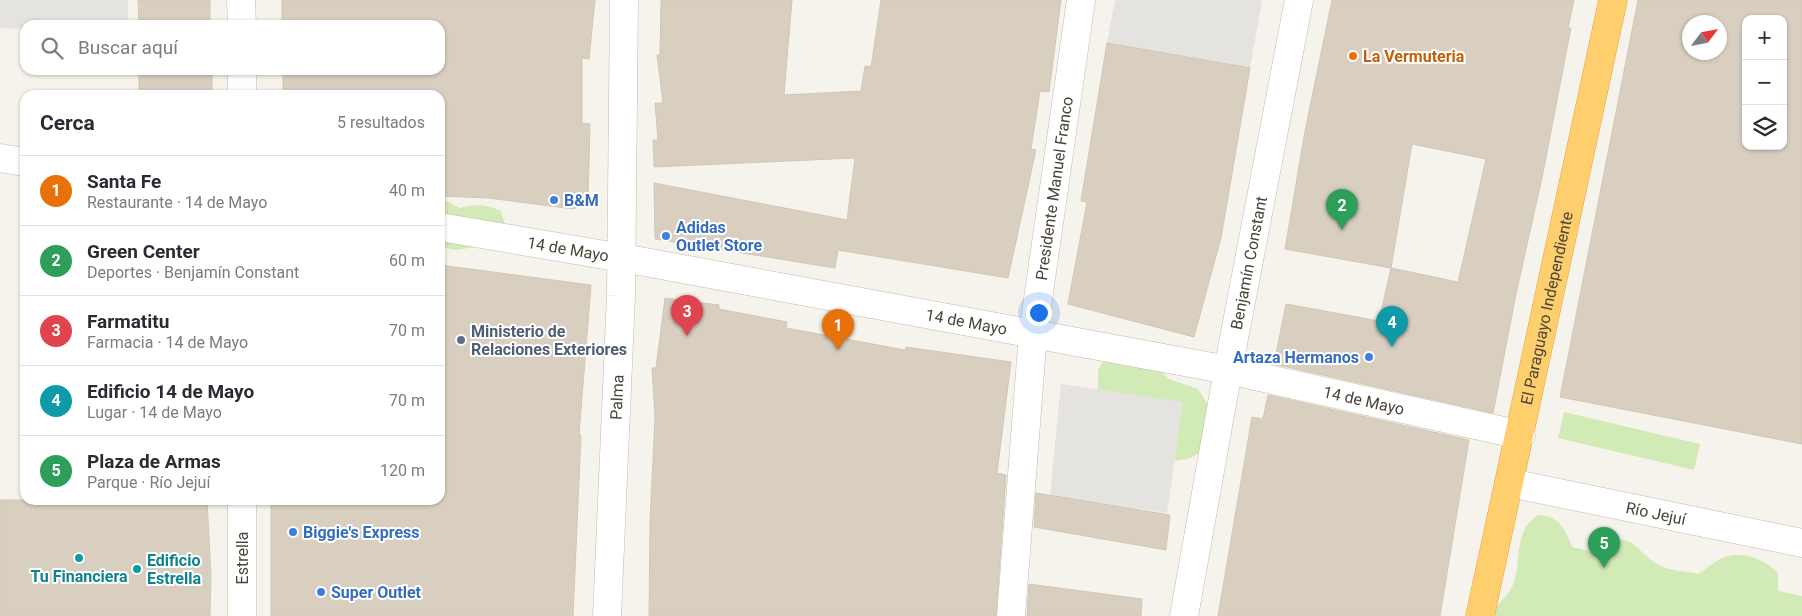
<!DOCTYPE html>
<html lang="es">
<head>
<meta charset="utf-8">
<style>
	:root { --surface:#fff; --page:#f7f7f7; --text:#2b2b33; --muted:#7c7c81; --line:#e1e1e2; --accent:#db2777 }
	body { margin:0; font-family:Roboto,sans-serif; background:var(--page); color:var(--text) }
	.controls { position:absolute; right:15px; top:15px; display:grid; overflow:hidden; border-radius:10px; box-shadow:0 1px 4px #0004 }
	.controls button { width:45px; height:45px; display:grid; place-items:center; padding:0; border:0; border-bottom:1px solid var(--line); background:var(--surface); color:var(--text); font:25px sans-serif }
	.compass { position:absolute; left:1682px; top:15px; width:45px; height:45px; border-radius:50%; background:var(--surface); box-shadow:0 1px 4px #0004; rotate:58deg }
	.you { position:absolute; left:1038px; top:312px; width:18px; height:18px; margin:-12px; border:4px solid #fff; border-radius:50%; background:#1a73e8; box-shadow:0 0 0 8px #1a73e833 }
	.badge { display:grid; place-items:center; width:32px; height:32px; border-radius:50%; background:var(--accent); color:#fff; font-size:16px; font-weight:700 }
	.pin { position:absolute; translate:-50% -41px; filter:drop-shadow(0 1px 2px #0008) }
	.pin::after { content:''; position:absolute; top:26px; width:18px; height:15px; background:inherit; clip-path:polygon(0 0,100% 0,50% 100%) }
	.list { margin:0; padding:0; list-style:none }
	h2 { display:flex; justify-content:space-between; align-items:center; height:65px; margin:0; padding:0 20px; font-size:21px }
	h2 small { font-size:16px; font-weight:400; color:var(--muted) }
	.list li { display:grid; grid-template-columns:32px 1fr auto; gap:15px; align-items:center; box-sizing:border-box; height:70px; padding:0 20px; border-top:1px solid var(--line) }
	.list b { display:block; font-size:19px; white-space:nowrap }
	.list p { margin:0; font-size:16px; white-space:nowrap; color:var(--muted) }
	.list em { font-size:16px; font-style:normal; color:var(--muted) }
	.icon { flex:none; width:28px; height:28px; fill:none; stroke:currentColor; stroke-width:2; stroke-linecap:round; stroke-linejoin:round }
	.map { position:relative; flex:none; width:1802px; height:616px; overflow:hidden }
	.search { position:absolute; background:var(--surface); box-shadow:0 1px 4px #0004; left:20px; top:20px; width:425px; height:55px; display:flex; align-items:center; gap:12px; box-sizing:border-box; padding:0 18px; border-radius:15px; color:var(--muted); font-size:19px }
	.panel { position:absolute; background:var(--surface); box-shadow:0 1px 4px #0004; left:20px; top:90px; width:425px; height:415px; border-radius:15px }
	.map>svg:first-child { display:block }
	.green { fill:#d2eab5 }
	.parking { fill:#e5e3e0 }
	.building { fill:#d8cfc1; stroke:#d3c7b4; fill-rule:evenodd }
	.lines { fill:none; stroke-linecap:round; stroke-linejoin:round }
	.minor-casing { stroke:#c2bbae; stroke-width:29 }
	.highway-casing { stroke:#e0a43c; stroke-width:29 }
	.minor { stroke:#fff; stroke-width:28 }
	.highway { stroke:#ffcf6e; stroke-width:28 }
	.food-dot { fill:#e8710a; stroke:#fff; stroke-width:2 }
	.shop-dot { fill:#3f7fe0; stroke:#fff; stroke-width:2 }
	.service-dot { fill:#5c6f8a; stroke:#fff; stroke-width:2 }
	.culture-dot { fill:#0f9aa8; stroke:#fff; stroke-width:2 }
	.labels { text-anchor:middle; stroke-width:4; stroke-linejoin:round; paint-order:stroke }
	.food-label { font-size:16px; font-weight:bold; fill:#c56008; stroke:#fff; text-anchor:start }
	.street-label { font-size:16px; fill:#4b4439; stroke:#fff }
	.shop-label { font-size:16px; font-weight:bold; fill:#366cbe; stroke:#fff; text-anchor:start }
	.service-label { font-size:16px; font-weight:bold; fill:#4e5e75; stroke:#fff; text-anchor:start }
	.culture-label { font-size:16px; font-weight:bold; fill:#0d838f; stroke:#fff; text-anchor:start }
</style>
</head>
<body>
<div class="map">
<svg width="1802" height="616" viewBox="0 0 1802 616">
	<rect width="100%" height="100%" fill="#f6f3ec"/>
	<!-- green -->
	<g class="green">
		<path d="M440 198 460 208C476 204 486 204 501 211L505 225 486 245 457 250 440 247Z"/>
		<polygon points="1105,358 1152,363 1169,379 1198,389 1215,416 1207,449 1188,459 1173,461 1098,391 1098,370"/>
		<polygon points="1564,412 1700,444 1694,470 1558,438"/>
		<path d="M1538 515C1557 514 1567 531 1572 547L1593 552V548C1637 529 1629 547 1659 565 1669 571 1687 571 1698 574 1706 569 1716 560 1725 557 1743 551 1766 560 1778 573V591L1802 596V616H1490C1495 605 1506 599 1512 587 1523 563 1512 531 1538 515Z"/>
	</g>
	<!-- parking -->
	<g class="parking">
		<polygon points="0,0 128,0 128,25 25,25 25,29 0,28"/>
		<polygon points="1115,0 1262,0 1250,68 1107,43"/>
		<polygon points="1061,384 1183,402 1167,513 1050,496"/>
	</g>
	<!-- building -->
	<g class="building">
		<polygon points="138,0 210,0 210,25 139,25"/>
		<polygon points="282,0 595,0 589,59 582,58 582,123 590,124 588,199 574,209 488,198 440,196 440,95 283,95 283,70 440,70 440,25 282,25"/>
		<polygon points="661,0 792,0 784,95 861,91 865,66 871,67 881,0 1061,0 1049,92 1040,91 1031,149 1036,150 1008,278 838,250 835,268 655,239 654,183 847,220 855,158 654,167 653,140 658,140 655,103 663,103 657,55 660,55"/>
		<path d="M1332 0H1574L1568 28H1571L1542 178 1516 294 1493 413 1274 364 1286 304 1379 321 1391 268 1285 249 1305 131ZM1412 144 1486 159 1458 282 1391 268Z"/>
		<path d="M1638 0H1802V444L1560 397ZM1746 19H1783V146H1746ZM1690 22H1720V52H1690Z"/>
		<polygon points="1107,43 1250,68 1221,238 1194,337 1068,304 1087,202 1081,201"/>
		<rect x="139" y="70" width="73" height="25"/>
		<polygon points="440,265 591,285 579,435 581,435 573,616 271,616 271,500 440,500"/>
		<polygon points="665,298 719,305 719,309 787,322 786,328 905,350 906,347 1011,362 997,473 1006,475 996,616 649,616 650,523 655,416 652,368 656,368"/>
		<polygon points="1268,395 1469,440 1440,616 1218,616 1252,417 1263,419"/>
		<polygon points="1036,493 1170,515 1166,550 1034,527"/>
		<polygon points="0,500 207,500 211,575 210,616 0,616"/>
		<polygon points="1029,584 1142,599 1141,616 1027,616"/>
	</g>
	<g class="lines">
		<!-- minor casing -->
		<g class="minor-casing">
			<g id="minor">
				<polyline points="241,0 242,25"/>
				<polyline points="242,70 242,95"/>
				<polyline points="0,158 25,162"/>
				<path id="s1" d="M440 227 634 260 1228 370 1521 435"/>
				<path id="s2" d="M1510 483 1802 543"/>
				<polyline points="242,616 242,500"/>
				<path id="s3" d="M607 616 621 296 624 0"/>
				<path id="s4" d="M1011 616 1033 334 1081 0"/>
				<path id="s5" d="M1184 616 1230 359 1299 0"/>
			</g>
		</g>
		<!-- highway casing -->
		<g class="highway-casing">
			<g id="highway">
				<path id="s6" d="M1480 616 1613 0"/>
			</g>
		</g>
		<!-- minor -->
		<use href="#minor" class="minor"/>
		<!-- highway -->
		<use href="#highway" class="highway"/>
	</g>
	<!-- markers -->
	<circle class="food-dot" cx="1353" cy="56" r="5"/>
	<g class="shop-dot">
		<circle cx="554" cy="200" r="5"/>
		<circle cx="666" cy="236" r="5"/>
		<circle cx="1369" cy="357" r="5"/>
		<circle cx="293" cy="532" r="5"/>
		<circle cx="321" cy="592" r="5"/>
	</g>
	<circle class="service-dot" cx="461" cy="340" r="5"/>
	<g class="culture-dot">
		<circle cx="79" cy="558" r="5"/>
		<circle cx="137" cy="569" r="5"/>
	</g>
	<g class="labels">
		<!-- food labels -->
		<g class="food-label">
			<text x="1363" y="62">La Vermuteria</text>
		</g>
		<!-- street labels -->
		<g class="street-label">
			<text dy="6" stroke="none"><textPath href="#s4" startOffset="430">Presidente Manuel Franco</textPath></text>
			<text dy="6" stroke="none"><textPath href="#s1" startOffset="130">14 de Mayo</textPath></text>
			<text dy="6" stroke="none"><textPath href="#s5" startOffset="359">Benjamín Constant</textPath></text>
			<text dy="6" stroke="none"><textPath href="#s6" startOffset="315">El Paraguayo Independiente</textPath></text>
			<text dy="6" stroke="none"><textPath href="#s1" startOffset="535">14 de Mayo</textPath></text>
			<text dy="6" stroke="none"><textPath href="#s3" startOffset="219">Palma</textPath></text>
			<text dy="6" stroke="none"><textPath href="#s1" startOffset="940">14 de Mayo</textPath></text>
			<text dy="6" stroke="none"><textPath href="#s2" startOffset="149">Río Jejuí</textPath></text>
			<text transform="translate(242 558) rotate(-90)" y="6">Estrella</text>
		</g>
		<!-- shop labels -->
		<g class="shop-label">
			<text x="564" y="206">B&amp;M</text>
			<text x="676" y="233">Adidas<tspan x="676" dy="18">Outlet Store</tspan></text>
			<text x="1359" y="363" text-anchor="end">Artaza Hermanos</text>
			<text x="303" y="538">Biggie's Express</text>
			<text x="331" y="598">Super Outlet</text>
		</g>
		<!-- service labels -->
		<g class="service-label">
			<text x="471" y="337">Ministerio de<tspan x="471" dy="18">Relaciones Exteriores</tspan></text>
		</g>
		<!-- culture labels -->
		<g class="culture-label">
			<text x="147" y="566">Edificio<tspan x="147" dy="18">Estrella</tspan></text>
			<text x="79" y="582" text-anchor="middle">Tu Financiera</text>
		</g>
	</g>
</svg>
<div class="controls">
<button>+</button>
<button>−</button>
<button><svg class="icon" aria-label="layers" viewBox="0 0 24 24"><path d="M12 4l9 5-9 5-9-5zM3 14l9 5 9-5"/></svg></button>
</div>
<svg class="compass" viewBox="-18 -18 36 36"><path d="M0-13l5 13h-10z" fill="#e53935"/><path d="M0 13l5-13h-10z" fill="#7c7c81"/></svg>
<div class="you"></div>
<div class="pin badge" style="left:838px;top:350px;background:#e8710a">1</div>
<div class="pin badge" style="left:1342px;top:230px;background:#2e9e5b">2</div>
<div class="pin badge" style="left:687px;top:336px;background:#e0444e">3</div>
<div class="pin badge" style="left:1392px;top:347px;background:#0f9aa8">4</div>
<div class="pin badge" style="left:1604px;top:568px;background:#2e9e5b">5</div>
<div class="search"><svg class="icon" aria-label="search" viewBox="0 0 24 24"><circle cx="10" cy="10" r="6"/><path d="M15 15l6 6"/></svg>Buscar aquí</div>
<section class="panel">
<h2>Cerca<small>5 resultados</small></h2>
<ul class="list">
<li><span class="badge" style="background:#e8710a">1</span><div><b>Santa Fe</b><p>Restaurante · 14 de Mayo</p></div><em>40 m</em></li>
<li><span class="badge" style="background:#2e9e5b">2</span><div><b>Green Center</b><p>Deportes · Benjamín Constant</p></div><em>60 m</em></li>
<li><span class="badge" style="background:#e0444e">3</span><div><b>Farmatitu</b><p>Farmacia · 14 de Mayo</p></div><em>70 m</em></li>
<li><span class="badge" style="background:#0f9aa8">4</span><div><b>Edificio 14 de Mayo</b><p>Lugar · 14 de Mayo</p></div><em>70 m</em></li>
<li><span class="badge" style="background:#2e9e5b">5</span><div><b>Plaza de Armas</b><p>Parque · Río Jejuí</p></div><em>120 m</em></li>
</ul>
</section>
</div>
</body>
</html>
